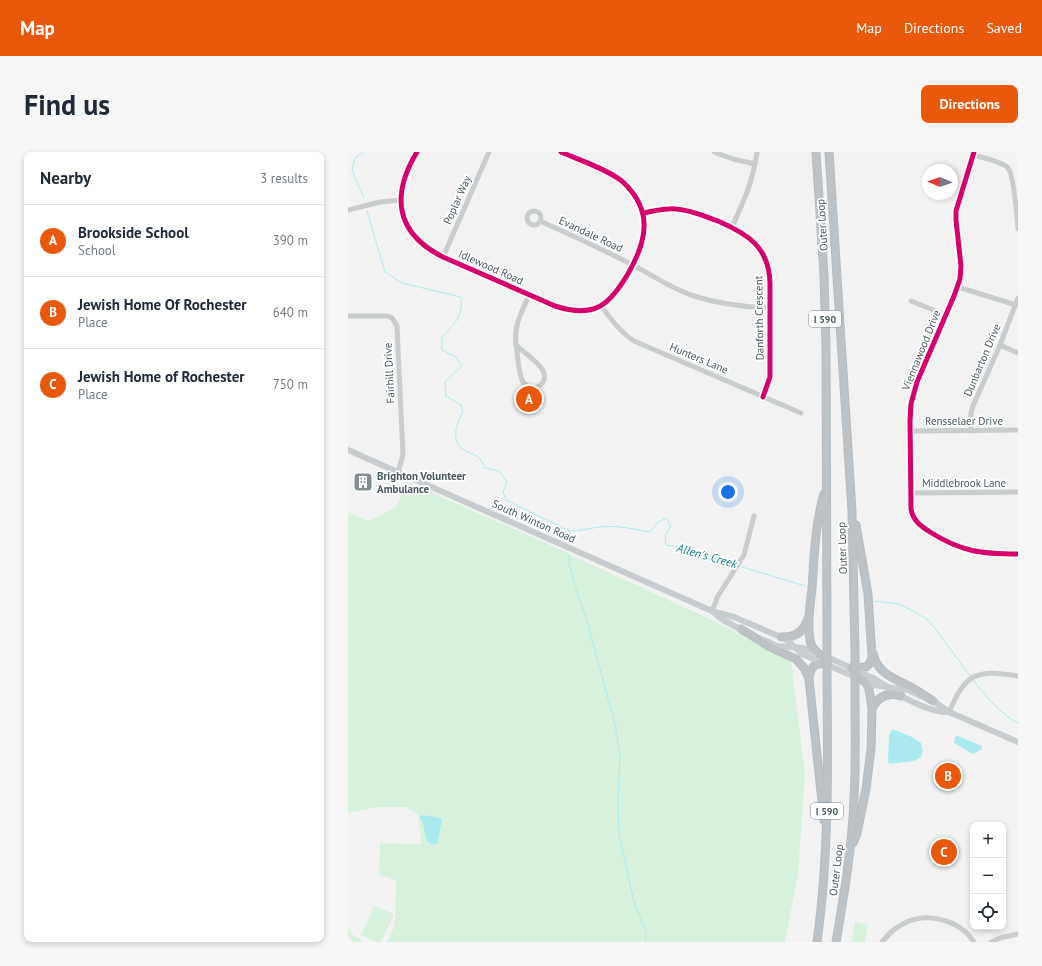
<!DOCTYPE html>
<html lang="en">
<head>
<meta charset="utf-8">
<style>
	:root { --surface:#fff; --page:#f6f6f7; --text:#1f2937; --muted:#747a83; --line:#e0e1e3; --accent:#ea580c }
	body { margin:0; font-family:"PT Sans",sans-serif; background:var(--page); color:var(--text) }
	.controls { position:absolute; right:12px; bottom:12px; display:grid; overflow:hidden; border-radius:8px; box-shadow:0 2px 6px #0003 }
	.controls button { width:36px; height:36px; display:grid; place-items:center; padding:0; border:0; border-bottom:1px solid var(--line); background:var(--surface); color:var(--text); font:20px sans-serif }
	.compass { position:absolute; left:574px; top:12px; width:36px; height:36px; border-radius:50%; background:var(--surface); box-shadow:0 2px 6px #0003; rotate:272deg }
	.you { position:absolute; left:380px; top:340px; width:14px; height:14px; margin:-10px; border:3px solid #fff; border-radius:50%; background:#1a73e8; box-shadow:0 0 0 6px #1a73e833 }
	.badge { display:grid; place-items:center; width:26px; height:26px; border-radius:50%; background:var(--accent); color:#fff; font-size:13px; font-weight:700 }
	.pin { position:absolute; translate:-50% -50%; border:2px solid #fff; box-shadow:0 1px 4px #0006 }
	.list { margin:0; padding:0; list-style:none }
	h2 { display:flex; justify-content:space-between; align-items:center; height:52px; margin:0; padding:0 16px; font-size:17px }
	h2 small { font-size:13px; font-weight:400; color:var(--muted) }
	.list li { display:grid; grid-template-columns:26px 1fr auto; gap:12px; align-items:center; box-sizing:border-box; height:72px; padding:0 16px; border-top:1px solid var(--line) }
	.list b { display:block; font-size:15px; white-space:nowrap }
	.list p { margin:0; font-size:13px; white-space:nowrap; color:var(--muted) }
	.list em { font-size:13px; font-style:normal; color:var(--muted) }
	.icon { flex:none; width:22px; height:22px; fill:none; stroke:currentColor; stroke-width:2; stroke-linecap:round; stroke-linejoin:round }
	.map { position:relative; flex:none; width:670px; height:790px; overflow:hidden; border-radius:8px }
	header { display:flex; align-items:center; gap:24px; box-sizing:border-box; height:56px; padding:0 20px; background:var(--accent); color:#fff }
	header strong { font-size:19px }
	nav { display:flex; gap:22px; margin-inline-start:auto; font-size:14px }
	.intro { display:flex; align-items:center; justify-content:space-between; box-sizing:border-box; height:96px; padding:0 24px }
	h1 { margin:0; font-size:28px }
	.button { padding:10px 18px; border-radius:8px; background:var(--accent); color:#fff; font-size:14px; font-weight:700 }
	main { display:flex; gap:24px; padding:0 24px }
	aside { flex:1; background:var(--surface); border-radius:8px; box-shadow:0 2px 6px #0003 }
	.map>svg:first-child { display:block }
	.green { fill:#d7f1dd }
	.water { fill:#abebf0 }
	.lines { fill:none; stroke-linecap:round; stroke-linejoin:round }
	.stream { stroke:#abebf0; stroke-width:1 }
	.highway-casing { stroke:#b7bdc1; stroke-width:9 }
	.minor { stroke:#c9cdce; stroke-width:5 }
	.major { stroke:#c7ccce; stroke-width:6 }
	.highway { stroke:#bcc2c5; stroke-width:7 }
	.highway-bridge-casing { stroke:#b7bdc1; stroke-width:9; stroke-linecap:butt }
	.highway-bridge { stroke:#bcc2c5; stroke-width:7 }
	.cycleway-casing { stroke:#fff; stroke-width:8 }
	.cycleway { stroke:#d6006c; stroke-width:5 }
	.labels { text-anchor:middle; stroke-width:3.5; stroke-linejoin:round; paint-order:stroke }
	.shield { fill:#fff; stroke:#7f8a8f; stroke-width:1 }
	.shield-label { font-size:10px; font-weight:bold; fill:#48585f }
	.street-label { font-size:11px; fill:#48585f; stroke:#fff }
	.poi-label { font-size:11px; font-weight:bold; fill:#48585f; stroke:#fff; text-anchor:start }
	.water-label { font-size:12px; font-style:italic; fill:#0b808a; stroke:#fff }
</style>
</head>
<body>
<header>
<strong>Map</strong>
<nav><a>Map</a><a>Directions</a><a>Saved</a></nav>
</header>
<div class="intro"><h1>Find us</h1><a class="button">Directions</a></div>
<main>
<aside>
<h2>Nearby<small>3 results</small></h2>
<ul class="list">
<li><span class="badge">A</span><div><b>Brookside School</b><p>School</p></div><em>390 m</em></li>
<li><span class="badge">B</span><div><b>Jewish Home Of Rochester</b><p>Place</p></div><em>640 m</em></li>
<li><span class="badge">C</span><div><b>Jewish Home of Rochester</b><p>Place</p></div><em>750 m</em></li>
</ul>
</aside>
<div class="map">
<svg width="670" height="790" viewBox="0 0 670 790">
	<rect width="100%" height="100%" fill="#f3f2f2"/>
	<!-- green -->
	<g class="green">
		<polygon points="59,330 218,400 220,402 351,462 382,477 410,493 443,508 457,623 450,722 437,790 39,790 47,773 48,728 31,723 32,691 73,692 71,663 58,655 30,655 0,661 0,360 21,369 48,355"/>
		<polygon points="26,754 46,762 33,790 28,790 13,783"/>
		<polygon points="507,770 520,773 517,790 503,790"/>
		<polygon points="0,776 6,784 16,790 0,790"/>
	</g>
	<!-- water -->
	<g class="water">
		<polygon points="544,578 547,578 564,585 573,591 575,598 573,605 566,609 541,612 540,608 541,583"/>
		<polygon points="610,584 634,594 634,597 625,602 606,591 607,585"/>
		<path d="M73 663C78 664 90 665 94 667L90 690C87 693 82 693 79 689L74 668 71 665Z"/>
	</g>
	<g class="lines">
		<!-- stream -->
		<g class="stream">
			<polyline points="16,46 4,18 7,6 16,0"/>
			<path d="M19 59 37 120 54 131 113 145C115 165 107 171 94 185V198L108 205 114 214 97 230 98 244 113 253 115 260C109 270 103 286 113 296 117 300 125 301 130 305 133 307 135 312 137 316L151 319 159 330 155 340 158 348 221 379C232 379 242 376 252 375 269 373 286 377 302 380L309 371 318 366 323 374 317 384 318 393 337 396 388 413"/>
			<polyline points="221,387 221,379"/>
			<polyline points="221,402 221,410 228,438 237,462 267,572 272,602 270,650 271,682 287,754 298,779 298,790"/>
			<polyline points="391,414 457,434"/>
			<polyline points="527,449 551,452 567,460 581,469 591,482 623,525"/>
			<path d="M625 528C636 542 654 564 670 571"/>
		</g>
		<!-- highway casing -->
		<g class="highway-casing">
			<g id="highway">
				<polyline points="468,0 476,124 478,194 479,487"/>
				<polyline points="481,0 504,359 507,500"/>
				<polyline points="393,477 422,495 448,507 456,516 461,526"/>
				<path d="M433 485C447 486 456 480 460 466"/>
				<path d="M525 501C529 521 545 526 561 534 569 538 577 544 585 549"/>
				<path d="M473 503C468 500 465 497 463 492 459 478 462 451 464 437 466 406 467 372 476 342"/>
				<polyline points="503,516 518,515 522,511 524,505 520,442 508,373"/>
				<path d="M524 557C530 544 540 540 553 544"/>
				<path d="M476 669 461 527C462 516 466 510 478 512"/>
				<polyline points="505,691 509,681 518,637 523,597 524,557 521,537 518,531 512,526"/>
				<path d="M469 790C481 703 480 616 479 528"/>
				<path d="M488 790C496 743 504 696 506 648 508 612 507 577 507 541"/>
			</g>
		</g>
		<!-- minor -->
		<g class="minor">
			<path d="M69 0C43 43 47 81 95 105L207 154C247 167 262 153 281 120 299 88 305 59 276 31 264 19 229 7 213 0"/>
			<polyline points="366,0 385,7 407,12"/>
			<path d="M626 0 608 59V68L613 114 612 127 606 144 569 230 563 252 562 269 563 357C565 369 573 374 582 380 614 400 633 402 670 402"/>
			<path d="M625 3C633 5 655 10 660 16 666 23 669 65 670 77"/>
			<polyline points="0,58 32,50 53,48"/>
			<circle cx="186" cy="66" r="7"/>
			<path d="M295 61C306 59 317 56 328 57 343 58 356 64 370 69 400 82 421 95 422 131V225L415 245"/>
			<path d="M192 69C223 83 254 97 283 112 304 123 324 137 346 144 371 152 396 155 422 156"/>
			<path d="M384 75C396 49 405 29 409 0"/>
			<polyline points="95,105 141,0"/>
			<polyline points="610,135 668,153"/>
			<polyline points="563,149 598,163"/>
			<path d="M253 153C262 167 272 180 286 189L453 261"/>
			<polyline points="0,164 40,164 44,166 49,174 55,303 50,320"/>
			<path d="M168 193C175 200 189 209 194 217 203 232 184 243 175 230 170 222 170 203 168 193Z"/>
			<path d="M168 193C166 172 173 162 181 143"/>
			<polyline points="652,193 670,201"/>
			<polyline points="562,279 670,278"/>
			<polyline points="623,279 623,261 625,254 652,193 670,146"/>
			<polyline points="562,341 670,340"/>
			<polyline points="364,459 370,444 396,403 406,364"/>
			<path d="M601 560C618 521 628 517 670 524"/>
			<path d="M534 790C540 783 546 776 555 772 579 759 612 768 626 790"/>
			<polyline points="643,790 652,786 670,782"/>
		</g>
		<!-- major -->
		<g class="major">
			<polyline points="0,298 364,459 386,465 433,485 440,489 454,502 526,533 560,538 590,552 601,560 670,590"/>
			<polyline points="365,460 375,468 396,479"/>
			<polyline points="416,488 429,494 455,496 468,501"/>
			<polyline points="477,504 527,527 540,535"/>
			<path d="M549 542C562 549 586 561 601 560"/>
		</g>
		<!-- highway -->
		<use href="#highway" class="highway"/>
		<!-- highway-bridge casing -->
		<g class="highway-bridge-casing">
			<g id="highway-bridge">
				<polyline points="479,487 479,528"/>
				<polyline points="507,500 507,541"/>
			</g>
		</g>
		<!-- highway-bridge -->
		<use href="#highway-bridge" class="highway-bridge"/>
		<!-- cycleway casing -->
		<g class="cycleway-casing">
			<g id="cycleway">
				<path d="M69 0C43 43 47 81 95 105L207 154C247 167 262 153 281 120 299 88 305 59 276 31 264 19 229 7 213 0"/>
				<path d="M626 0 608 59V68L613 114 612 127 606 144 569 230 563 252 562 269 563 357C565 369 573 374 582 380 614 400 633 402 670 402"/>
				<path d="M295 61C306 59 317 56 328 57 343 58 356 64 370 69 400 82 421 95 422 131V225L415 245"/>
			</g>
		</g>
		<!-- cycleway -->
		<use href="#cycleway" class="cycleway"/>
	</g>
	<!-- icons -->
	<defs>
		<g id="building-square" transform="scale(1)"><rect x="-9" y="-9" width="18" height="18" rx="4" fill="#848e92" stroke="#fff"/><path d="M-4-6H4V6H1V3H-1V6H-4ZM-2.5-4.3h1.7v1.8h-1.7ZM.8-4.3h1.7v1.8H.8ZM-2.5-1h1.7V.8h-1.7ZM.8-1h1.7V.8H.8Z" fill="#fff"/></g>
	</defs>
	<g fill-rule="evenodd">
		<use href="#building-square" x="15" y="330"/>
	</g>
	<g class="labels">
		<!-- shield labels -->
		<g class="shield">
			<rect x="461" y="159" width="32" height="16" rx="3"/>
			<rect x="463" y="651" width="32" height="16" rx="3"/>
		</g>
		<g class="shield-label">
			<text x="477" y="171">I 590</text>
			<text x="479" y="663">I 590</text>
		</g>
		<!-- street labels -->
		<g class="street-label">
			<text transform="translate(109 48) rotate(-66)" y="4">Poplar Way</text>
			<text transform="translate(474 73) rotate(-94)" y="4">Outer Loop</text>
			<text transform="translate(243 82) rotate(25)" y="4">Evandale Road</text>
			<text transform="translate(143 115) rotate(24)" y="4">Idlewood Road</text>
			<text transform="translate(411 166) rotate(-91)" y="4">Danforth Crescent</text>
			<text transform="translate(573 198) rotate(-68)" y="4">Viennawood Drive</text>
			<text transform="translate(351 206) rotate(23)" y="4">Hunters Lane</text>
			<text transform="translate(634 208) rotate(-67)" y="4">Dunbarton Drive</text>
			<text transform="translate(41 221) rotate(-93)" y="4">Fairhill Drive</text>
			<text x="616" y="273">Rensselaer Drive</text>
			<text x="616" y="335">Middlebrook Lane</text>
			<text transform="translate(186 369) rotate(24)" y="4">South Winton Road</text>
			<text transform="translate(494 396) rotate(-92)" y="4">Outer Loop</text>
			<text transform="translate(488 718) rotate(-83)" y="4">Outer Loop</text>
		</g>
		<!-- poi labels -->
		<g class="poi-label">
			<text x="29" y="328">Brighton Volunteer<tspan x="29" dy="13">Ambulance</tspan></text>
		</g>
		<!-- water labels -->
		<g class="water-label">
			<text transform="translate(359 404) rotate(16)" y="4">Allen's Creek</text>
		</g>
	</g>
</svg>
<div class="controls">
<button>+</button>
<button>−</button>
<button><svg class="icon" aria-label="locate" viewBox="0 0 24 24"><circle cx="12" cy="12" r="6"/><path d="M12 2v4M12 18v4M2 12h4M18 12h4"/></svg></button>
</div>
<svg class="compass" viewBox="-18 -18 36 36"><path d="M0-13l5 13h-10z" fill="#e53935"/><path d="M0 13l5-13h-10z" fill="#747a83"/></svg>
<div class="you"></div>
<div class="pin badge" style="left:181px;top:247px">A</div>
<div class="pin badge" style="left:600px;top:624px">B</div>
<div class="pin badge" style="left:596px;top:700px">C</div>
</div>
</main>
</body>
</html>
